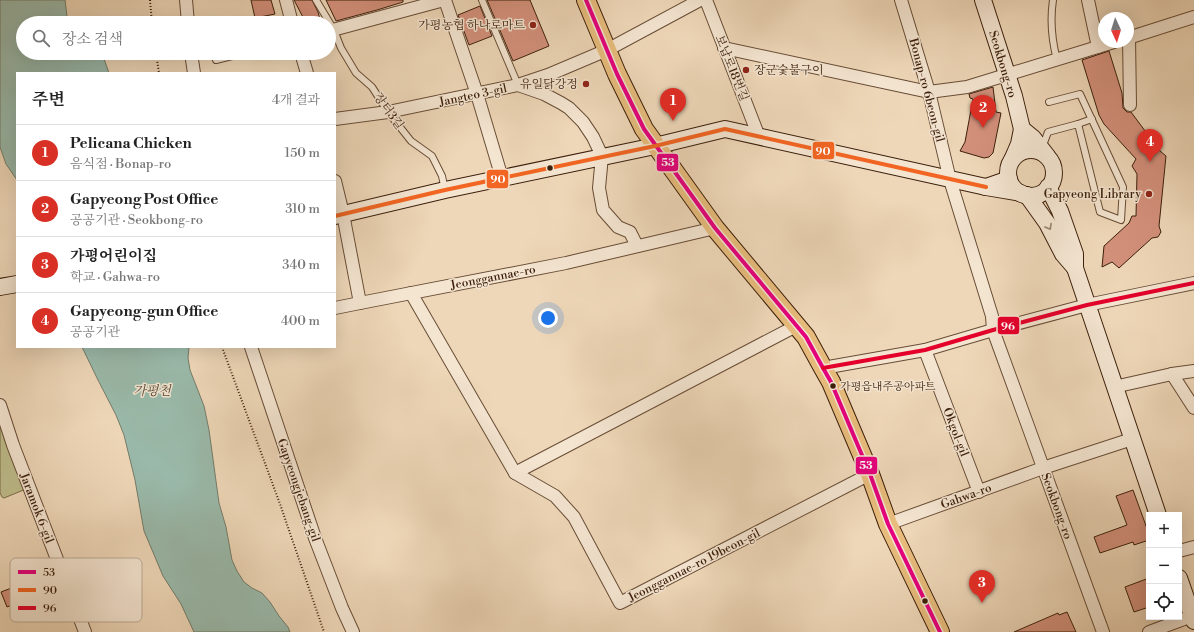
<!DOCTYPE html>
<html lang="ko">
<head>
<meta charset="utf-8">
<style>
	:root { --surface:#fff; --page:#f2f2f2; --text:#222; --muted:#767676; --line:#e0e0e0; --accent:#d93025 }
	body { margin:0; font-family:"Libre Bodoni","Noto Serif KR",serif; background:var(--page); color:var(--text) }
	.controls { position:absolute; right:12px; bottom:12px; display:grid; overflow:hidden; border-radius:0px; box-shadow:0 4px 16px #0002 }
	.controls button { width:36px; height:36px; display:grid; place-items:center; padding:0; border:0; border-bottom:1px solid var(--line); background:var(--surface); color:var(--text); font:20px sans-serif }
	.compass { position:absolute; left:1098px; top:12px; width:36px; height:36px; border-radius:50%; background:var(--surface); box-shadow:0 4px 16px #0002; rotate:176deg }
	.you { position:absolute; left:548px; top:318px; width:14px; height:14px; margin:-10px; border:3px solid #fff; border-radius:50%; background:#1a73e8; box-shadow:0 0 0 6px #1a73e833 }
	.badge { display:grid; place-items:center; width:26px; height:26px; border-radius:50%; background:var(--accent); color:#fff; font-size:13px; font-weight:700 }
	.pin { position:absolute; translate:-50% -33px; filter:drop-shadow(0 1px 2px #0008) }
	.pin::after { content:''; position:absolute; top:21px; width:14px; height:12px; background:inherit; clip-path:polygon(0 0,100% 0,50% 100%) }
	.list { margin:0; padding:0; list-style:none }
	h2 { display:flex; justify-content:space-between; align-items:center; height:52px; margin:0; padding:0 16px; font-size:17px }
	h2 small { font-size:13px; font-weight:400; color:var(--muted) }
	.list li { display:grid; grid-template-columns:26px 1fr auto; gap:12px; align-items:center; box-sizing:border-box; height:56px; padding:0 16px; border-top:1px solid var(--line) }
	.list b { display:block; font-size:15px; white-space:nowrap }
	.list p { margin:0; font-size:13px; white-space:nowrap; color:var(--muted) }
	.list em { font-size:13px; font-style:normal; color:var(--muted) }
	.icon { flex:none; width:22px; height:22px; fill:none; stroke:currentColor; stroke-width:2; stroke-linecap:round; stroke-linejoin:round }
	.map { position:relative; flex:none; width:1194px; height:632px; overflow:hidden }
	.search { position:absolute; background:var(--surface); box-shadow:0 4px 16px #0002; left:16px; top:16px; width:320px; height:44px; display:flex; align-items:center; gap:10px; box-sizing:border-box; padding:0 14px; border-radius:22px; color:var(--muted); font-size:15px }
	.panel { position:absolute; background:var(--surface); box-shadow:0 4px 16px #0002; left:16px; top:72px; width:320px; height:276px; border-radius:0px }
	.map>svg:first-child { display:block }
	.green { fill:#bebd8b; stroke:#7d6e4b }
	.water { fill:#9abaab; stroke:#747c6b }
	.building { fill:#d3907b; stroke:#3c1f0b }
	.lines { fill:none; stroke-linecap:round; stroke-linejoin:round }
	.lane-casing { stroke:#684d36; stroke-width:8 }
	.street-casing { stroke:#684d36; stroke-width:14 }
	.secondary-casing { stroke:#3c1f0b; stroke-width:18 }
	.primary-casing { stroke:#3c1f0b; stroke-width:20 }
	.path { stroke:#3c1f0b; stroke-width:2; stroke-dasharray:1 2; stroke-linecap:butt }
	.lane { stroke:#f4e5d1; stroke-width:6 }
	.street { stroke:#f4e5d1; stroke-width:12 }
	.secondary { stroke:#f4e5d1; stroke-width:16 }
	.primary { stroke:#e7bc7c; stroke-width:18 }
	.bus-1-casing { stroke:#f4e5d1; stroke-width:7 }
	.bus-2-casing { stroke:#f4e5d1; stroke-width:7 }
	.bus-3-casing { stroke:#f4e5d1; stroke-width:7 }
	.bus-1 { stroke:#e5007d; stroke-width:4 }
	.bus-2 { stroke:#f26522; stroke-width:4 }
	.bus-3 { stroke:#e4002b; stroke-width:4 }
	.oneway { stroke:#98826e }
	.poi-dot { fill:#8f2418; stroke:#f4e5d1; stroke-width:1.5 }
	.bus-dot { fill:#3c1f0b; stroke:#f4e5d1; stroke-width:1.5 }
	.labels { text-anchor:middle; stroke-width:3; stroke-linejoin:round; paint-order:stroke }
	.bus-label { font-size:11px; fill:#3c1f0b; stroke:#f4e5d1; text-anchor:start }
	.poi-label { font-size:12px; fill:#3c1f0b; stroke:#f4e5d1; text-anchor:end }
	.street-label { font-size:12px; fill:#3c1f0b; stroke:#f4e5d1 }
	.water-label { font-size:13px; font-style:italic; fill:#584e3b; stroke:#f4e5d1 }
	.key { fill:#f4e5d1; stroke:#bdaa96; stroke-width:1 }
	.key-label { font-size:11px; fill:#3c1f0b }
	.line-badge { stroke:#f4e5d1; stroke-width:1.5 }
	.badge-label { font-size:11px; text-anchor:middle; font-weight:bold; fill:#fff }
</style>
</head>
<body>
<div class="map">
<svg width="1194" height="632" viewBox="0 0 1194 632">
	<rect width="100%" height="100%" fill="#eed7b8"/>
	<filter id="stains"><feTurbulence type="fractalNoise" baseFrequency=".005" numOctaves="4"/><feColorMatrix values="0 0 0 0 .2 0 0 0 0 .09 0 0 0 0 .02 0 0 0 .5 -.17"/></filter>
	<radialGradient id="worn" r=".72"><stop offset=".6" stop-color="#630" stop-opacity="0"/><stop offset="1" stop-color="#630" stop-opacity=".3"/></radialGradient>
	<!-- green -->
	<polygon class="green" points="0,418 26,489 4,498 2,497 0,493"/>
	<!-- water -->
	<g class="water">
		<polygon points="0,0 65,0 67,16 73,23 23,23 23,53 99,53 104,59 109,73 17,73 17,180 6,164 0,147"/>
		<polygon points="82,347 189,347 188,358 190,370 204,406 209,430 219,503 226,527 232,560 237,571 244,582 252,588 262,593 270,602 279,616 288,627 290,632 194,632 181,604 163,576 144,531 135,480 124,435 116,415 98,380"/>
	</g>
	<!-- building -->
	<g class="building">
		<polygon points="251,0 271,0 275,14 255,18"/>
		<polygon points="294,0 312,0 318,12 321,23 306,23"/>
		<polygon points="326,0 403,0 403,2 377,10 336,21"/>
		<polygon points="487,0 530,0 549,46 513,61"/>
		<polygon points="480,6 492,36 469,45 458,15"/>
		<polygon points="1109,51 1122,93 1123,108 1127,112 1131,112 1160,151 1166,156 1159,226 1161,232 1158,237 1152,238 1119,268 1112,262 1102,267 1104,246 1129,223 1132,216 1136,216 1137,174 1132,166 1136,159 1104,124 1099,115 1082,60"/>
		<polygon points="993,87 996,112 1001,113 993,153 989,157 984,158 960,151 965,142 973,99 970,98 969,94"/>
		<polygon points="1133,490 1149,534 1149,540 1134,545 1133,542 1100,553 1094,537 1127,525 1116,496"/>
		<polygon points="1149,578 1149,607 1134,612 1125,587"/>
		<polygon points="27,582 33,597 7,607 1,592"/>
		<polygon points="1067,612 1076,632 1014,632 1058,613 1059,615"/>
	</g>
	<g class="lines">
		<!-- lane casing -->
		<g class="lane-casing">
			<g id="lane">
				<polyline points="316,0 334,30 341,48 356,73 372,87 388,112 411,141 432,156 442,176 445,190"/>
				<polyline points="482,0 518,85"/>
				<path d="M1053 0C1050 20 1052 41 1057 60"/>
				<polyline points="216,60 244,53"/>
				<polyline points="1078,124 1092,119"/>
				<polyline points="1042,148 1048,132 1078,124 1100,212 1121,220 1123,187 1080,94 1049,102"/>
			</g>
		</g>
		<!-- street casing -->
		<g class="street-casing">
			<g id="street">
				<polyline points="186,0 188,23"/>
				<polyline points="286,0 292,23"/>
				<polyline points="445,0 477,94 502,178"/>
				<polyline points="706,0 759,137"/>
				<polyline points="901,0 929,92 950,180 992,316 993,330 1103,632"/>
				<polyline points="1088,0 1098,47"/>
				<polyline points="329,31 444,0"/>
				<polyline points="1129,37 1130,105"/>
				<polyline points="1128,38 1194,17"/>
				<polyline points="724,48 929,92 967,87 1114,42"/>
				<polyline points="191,53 194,73"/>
				<polyline points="301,53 307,73"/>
				<polyline points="518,85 544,94 561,103 569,108 583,122 593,137 602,156 599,188 603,210 618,227 630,232 637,246"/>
				<polyline points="335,119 388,112 518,85 548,75 607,50 700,0"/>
				<polyline points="335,181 343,214 360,303 566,263 715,228"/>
				<polyline points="411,293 515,473 555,496 574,517 620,603 870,474"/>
				<polyline points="335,308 360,303"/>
				<polyline points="251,347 315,538 342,608 353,632"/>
				<polyline points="925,350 979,492"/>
				<polyline points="823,368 925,350 993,330 1087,305 1194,283"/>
				<polyline points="1172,374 1194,371"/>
				<polyline points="1114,387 1172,374 1194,408"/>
				<polyline points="0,405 13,445 85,632"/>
				<polyline points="515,473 796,326"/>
				<polyline points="888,524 1043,468 1132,439"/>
				<polyline points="1179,551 1194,547"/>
				<polyline points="1149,632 1192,616"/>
			</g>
		</g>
		<!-- secondary casing -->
		<g class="secondary-casing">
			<g id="secondary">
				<polyline points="983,0 1014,96 1022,129"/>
				<circle cx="1031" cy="173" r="23"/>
				<polyline points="1013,158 1019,144 1022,129 1033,138 1047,156"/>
				<polyline points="1009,179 986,187 1021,193"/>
				<polyline points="1027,195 1047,223 1063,254 1075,268 1075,254 1060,211 1048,187"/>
				<polyline points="335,216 445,190 655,146 725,129 986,187"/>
				<polyline points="1075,268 1158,515"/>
				<polyline points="0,287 17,284"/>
				<polyline points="1179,578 1194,621"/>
			</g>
		</g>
		<!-- primary casing -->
		<g class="primary-casing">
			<polyline id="primary" points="586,0 617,74 644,129 715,228 806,337 823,368 831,382 870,474 888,524 940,632"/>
		</g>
		<!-- path -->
		<g class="path">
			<polyline points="150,0 152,23"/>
			<polyline points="156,53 159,73"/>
			<polyline points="222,347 280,504 324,632"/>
		</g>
		<!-- lane -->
		<use href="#lane" class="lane"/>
		<!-- street -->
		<use href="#street" class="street"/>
		<!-- secondary -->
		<use href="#secondary" class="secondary"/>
		<!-- primary -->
		<use href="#primary" class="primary"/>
		<!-- bus-1 casing -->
		<g class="bus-1-casing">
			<polyline id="bus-1" points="586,0 617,74 644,129 715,228 806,337 823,368 831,382 870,474 888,524 940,632"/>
		</g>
		<!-- bus-2 casing -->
		<g class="bus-2-casing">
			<polyline id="bus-2" points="335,216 445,190 655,146 725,129 986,187"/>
		</g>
		<!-- bus-3 casing -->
		<g class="bus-3-casing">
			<polyline id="bus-3" points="823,368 925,350 993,330 1087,305 1194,283"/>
		</g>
		<!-- bus-1 -->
		<use href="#bus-1" class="bus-1"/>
		<!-- bus-2 -->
		<use href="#bus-2" class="bus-2"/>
		<!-- bus-3 -->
		<use href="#bus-3" class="bus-3"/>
	</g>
	<!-- one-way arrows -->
	<defs><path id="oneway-chevron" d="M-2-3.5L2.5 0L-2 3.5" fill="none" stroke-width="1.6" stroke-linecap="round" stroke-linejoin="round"/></defs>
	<use class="oneway" href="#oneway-chevron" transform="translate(1049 227) rotate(61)"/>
	<!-- markers -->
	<g class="poi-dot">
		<circle cx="533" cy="25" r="4"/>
		<circle cx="746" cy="70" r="4"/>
		<circle cx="586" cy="84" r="4"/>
		<circle cx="1149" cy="194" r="4"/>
	</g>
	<g class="bus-dot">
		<circle cx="550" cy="168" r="3.5"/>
		<circle cx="833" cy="386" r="3.5"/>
		<circle cx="925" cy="601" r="3.5"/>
	</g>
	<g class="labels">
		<!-- bus labels -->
		<g class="bus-label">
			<text x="840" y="390">가평읍내주공아파트</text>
		</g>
		<!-- poi labels -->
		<g class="poi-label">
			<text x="525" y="29">가평농협 하나로마트</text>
			<text x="754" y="74" text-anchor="start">장군숯불구이</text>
			<text x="578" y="88">유일닭강정</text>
			<text x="1141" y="198">Gapyeong Library</text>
		</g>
		<!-- street labels -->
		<g class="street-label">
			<text transform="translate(1003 64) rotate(73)" y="4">Seokbong-ro</text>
			<text transform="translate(732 68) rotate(68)" y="4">보납로18번길</text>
			<text transform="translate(927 90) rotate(75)" y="4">Bonap-ro 6beon-gil</text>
			<text transform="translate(473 95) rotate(-12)" y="4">Jangteo 3-gil</text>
			<text transform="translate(389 111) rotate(54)" y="4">장터3길</text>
			<text transform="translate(493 277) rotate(-11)" y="4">Jeonggannae-ro</text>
			<text transform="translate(956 432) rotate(69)" y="4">Okgol-gil</text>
			<text transform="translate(299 490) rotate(71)" y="4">Gapyeongjebang-gil</text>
			<text transform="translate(966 496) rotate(-20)" y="4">Gahwa-ro</text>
			<text transform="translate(1057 506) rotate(70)" y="4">Seokbong-ro</text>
			<text transform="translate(37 508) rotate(69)" y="4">Jaramok 6-gil</text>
			<text transform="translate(694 565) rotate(-27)" y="4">Jeonggannae-ro 19beon-gil</text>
		</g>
		<!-- water labels -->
		<g class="water-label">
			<text x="152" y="395">가평천</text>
		</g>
	</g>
	<!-- legend -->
	<rect x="10" y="558" width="132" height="64" rx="6" class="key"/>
	<rect x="18" y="570" width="18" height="4" fill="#e5007d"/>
	<rect x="18" y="588" width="18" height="4" fill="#f26522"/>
	<rect x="18" y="606" width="18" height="4" fill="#e4002b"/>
	<g class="key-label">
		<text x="43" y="576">53</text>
		<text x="43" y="594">90</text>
		<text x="43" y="612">96</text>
	</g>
	<g class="line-badge">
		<rect x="812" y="141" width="23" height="19" rx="4" fill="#f26522"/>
		<rect x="656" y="153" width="23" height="19" rx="4" fill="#e5007d"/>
		<rect x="486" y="169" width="23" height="20" rx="4" fill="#f26522"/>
		<rect x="997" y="316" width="23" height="19" rx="4" fill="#e4002b"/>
		<rect x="855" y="456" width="23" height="19" rx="4" fill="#e5007d"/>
	</g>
	<g class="badge-label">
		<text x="823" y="155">90</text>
		<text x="668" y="166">53</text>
		<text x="498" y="183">90</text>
		<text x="1008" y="330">96</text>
		<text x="866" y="469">53</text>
	</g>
	<rect width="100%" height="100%" filter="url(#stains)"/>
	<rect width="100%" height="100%" fill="url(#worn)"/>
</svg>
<div class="controls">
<button>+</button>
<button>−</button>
<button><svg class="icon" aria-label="locate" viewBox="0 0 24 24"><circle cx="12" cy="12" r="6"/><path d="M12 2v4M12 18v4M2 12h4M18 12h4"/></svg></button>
</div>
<svg class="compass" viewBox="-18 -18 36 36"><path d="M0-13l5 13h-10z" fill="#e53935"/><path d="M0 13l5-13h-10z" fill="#767676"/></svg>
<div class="you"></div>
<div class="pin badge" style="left:673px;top:121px">1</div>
<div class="pin badge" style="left:983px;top:128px">2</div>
<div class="pin badge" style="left:982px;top:603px">3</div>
<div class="pin badge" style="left:1150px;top:162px">4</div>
<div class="search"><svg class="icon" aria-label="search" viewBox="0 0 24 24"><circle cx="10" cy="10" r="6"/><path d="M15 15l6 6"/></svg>장소 검색</div>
<section class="panel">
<h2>주변<small>4개 결과</small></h2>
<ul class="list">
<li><span class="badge">1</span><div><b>Pelicana Chicken</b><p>음식점 · Bonap-ro</p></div><em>150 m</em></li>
<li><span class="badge">2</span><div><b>Gapyeong Post Office</b><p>공공기관 · Seokbong-ro</p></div><em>310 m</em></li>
<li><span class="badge">3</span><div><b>가평어린이집</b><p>학교 · Gahwa-ro</p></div><em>340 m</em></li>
<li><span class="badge">4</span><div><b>Gapyeong-gun Office</b><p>공공기관</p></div><em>400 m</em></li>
</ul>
</section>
</div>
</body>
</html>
